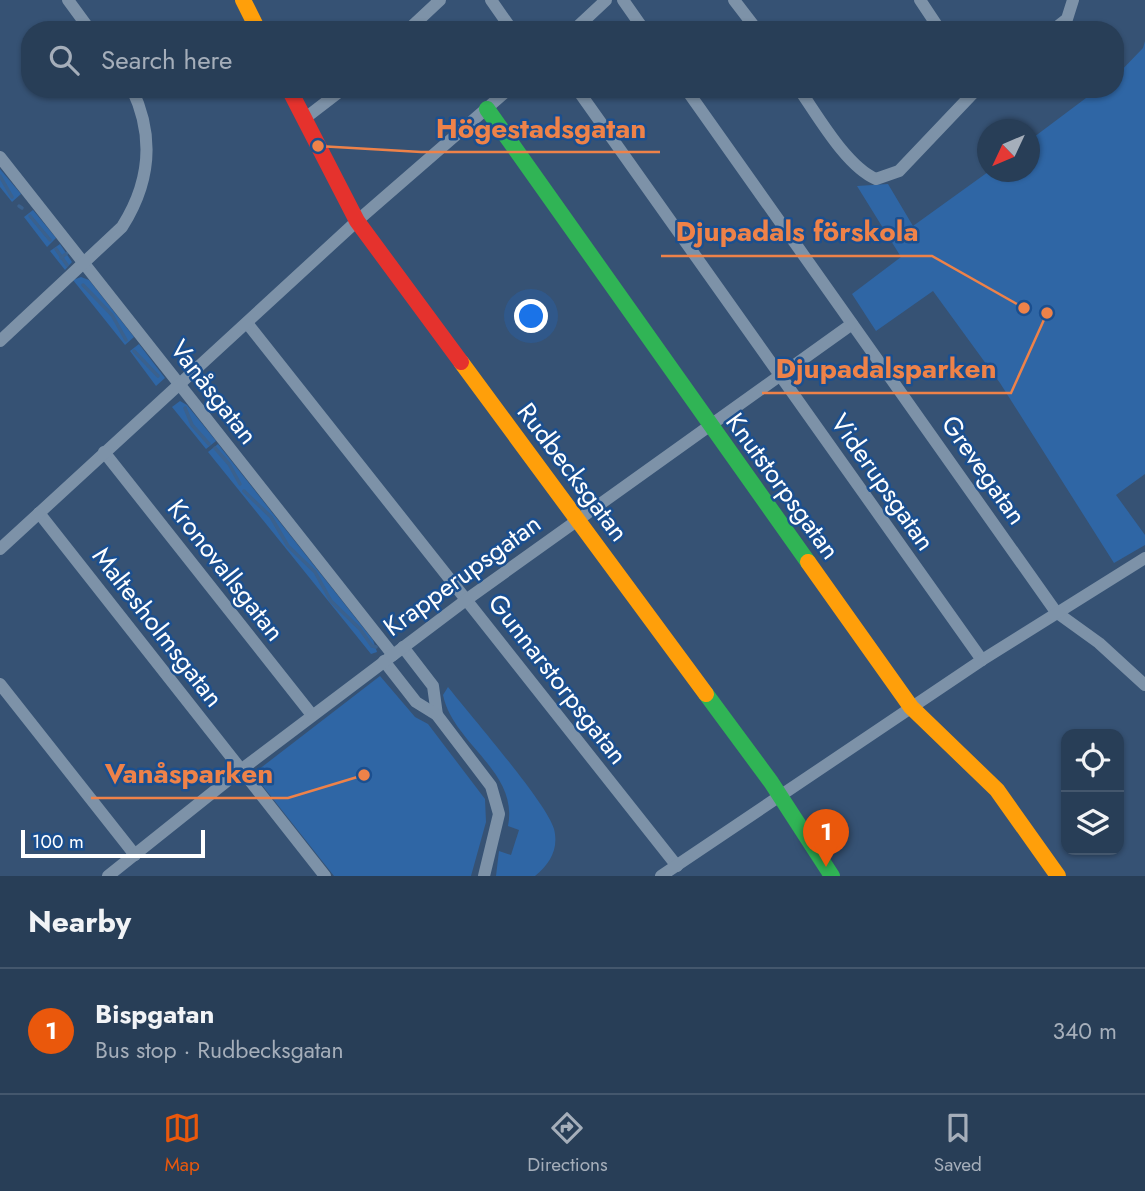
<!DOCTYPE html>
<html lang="en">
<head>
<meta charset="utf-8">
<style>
	:root { --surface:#283e57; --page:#30455d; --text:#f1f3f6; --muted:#a5aeba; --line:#44576d; --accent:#ea580c }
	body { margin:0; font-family:Jost,sans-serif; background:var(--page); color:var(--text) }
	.controls { position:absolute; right:21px; bottom:21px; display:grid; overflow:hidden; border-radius:14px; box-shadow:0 2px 5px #0004 }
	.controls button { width:63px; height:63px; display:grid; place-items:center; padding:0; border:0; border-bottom:2px solid var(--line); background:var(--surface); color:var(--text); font:35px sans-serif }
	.compass { position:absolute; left:977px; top:119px; width:63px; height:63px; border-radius:50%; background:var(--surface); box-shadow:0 2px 5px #0004; rotate:226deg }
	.scale { position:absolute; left:21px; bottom:18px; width:184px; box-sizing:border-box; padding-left:7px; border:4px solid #fff; border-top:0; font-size:19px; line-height:24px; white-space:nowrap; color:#fff; -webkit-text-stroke:5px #1b4f8f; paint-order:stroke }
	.you { position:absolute; left:532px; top:317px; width:24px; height:24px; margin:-18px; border:5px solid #fff; border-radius:50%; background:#1a73e8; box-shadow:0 0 0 10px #1a73e833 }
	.badge { display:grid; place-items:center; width:46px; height:46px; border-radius:50%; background:var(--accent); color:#fff; font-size:23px; font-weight:700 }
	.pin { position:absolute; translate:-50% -58px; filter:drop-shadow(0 2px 4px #0008) }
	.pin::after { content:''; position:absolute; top:37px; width:24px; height:21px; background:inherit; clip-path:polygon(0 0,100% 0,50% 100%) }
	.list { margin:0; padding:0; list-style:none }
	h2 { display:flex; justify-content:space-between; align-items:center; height:91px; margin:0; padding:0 28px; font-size:30px }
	h2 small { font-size:23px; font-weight:400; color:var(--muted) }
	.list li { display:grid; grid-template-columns:46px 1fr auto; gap:21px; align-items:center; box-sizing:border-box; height:126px; padding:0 28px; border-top:2px solid var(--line) }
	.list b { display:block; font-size:26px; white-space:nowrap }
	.list p { margin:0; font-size:23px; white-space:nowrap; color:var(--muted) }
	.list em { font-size:23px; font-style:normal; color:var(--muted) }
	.icon { flex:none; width:38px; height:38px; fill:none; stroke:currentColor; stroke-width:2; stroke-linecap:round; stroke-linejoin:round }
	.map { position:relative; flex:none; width:1145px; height:876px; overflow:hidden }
	.search { position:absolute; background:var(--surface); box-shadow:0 2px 5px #0004; left:21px; right:21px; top:21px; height:77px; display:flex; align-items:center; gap:18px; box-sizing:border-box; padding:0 24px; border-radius:28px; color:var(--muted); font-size:26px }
	.sheet { height:217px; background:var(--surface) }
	nav { display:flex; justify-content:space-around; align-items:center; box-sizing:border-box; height:98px; border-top:2px solid var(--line); background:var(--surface); font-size:19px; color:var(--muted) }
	nav a { display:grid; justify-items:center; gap:4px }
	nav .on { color:var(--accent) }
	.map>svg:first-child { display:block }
	.green { fill:#2f66a5 }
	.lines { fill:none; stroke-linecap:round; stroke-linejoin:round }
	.stream { stroke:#3b618d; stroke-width:3.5 }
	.street { stroke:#7d92a8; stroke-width:12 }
	.fast { stroke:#30b455; stroke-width:16 }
	.slow { stroke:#ff9f0a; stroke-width:16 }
	.jam { stroke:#e5322d; stroke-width:16 }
	.labels { text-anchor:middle; stroke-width:5; stroke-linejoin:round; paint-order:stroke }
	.street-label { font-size:26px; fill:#fff; stroke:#1b4f8f }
	.leader { fill:none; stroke:#ee8249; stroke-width:2.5 }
	.callout-dot { fill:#ee8249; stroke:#1b4f8f; stroke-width:2.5 }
	.callout-label { font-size:28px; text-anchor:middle; font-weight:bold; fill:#ee8249; stroke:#1b4f8f; stroke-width:5; stroke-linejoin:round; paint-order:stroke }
</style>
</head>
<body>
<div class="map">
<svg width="1145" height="876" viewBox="0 0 1145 876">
	<rect width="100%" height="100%" fill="#365274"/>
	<!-- green -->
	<g class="green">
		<polygon points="1145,41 1145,474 1116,495 1145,535 1145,545 1114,563 1000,383 933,291 876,331 852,294 901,257 857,186 888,184 913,226 988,172 1030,172 1030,140 1098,89 1115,89 1115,77 1143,48"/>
		<polygon points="0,169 21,194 12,202 0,187"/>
		<polygon points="33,210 56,238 47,247 24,217"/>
		<polygon points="60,244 72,262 65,270 50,251"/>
		<polygon points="81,277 89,280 134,337 125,345 73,280"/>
		<polygon points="139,344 165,378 156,386 130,351"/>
		<polygon points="180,401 187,405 216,441 206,449 172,407"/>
		<polygon points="218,444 373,640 377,652 371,654 208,452"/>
		<polygon points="380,676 415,717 428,724 485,799 486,822 471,876 334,876 258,780 258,770"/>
		<path d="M448 687C469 714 547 803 554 829 559 849 550 864 535 876H496L499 851 511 855 519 830 508 826C519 771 453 744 443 695Z"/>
	</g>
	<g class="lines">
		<!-- stream -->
		<g class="stream">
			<polyline points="0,176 12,197"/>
			<polyline points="19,206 22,208"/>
			<polyline points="30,216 50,240"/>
			<polyline points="56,249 67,265"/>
			<polyline points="61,258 67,253"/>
			<polyline points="83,285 112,315 126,340"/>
			<polyline points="134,351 158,376"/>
			<polyline points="185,408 192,425 209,444"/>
			<polyline points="215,448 229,464 240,484"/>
			<polyline points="244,491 271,517 288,546 315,572 331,601 360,629 372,646 376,647"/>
		</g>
		<!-- street -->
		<g class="street">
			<polyline points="68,0 90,30"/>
			<polyline points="491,0 512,30"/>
			<polyline points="623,0 644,30"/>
			<polyline points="734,0 757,30"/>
			<polyline points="920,0 940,30"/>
			<polyline points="408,30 440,0"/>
			<polyline points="574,30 606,0"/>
			<polyline points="1053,30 1067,19 1073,0"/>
			<polyline points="577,89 982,660"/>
			<polyline points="686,89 1056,612 1099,643 1145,685"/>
			<path d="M799 89C818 116 846 166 876 179L899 171 977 89"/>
			<polyline points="304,119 343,89"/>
			<polyline points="0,157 393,655"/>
			<polyline points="247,323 677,866"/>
			<path d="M0 341 122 227C150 183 155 137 132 89"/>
			<polyline points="104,452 312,715"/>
			<polyline points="39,513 325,876"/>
			<polyline points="0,549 357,221 509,89"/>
			<polyline points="403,647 433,686 437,715"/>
			<polyline points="384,661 416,702 437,715 491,786 499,814 484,876"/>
			<polyline points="0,684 135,855"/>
			<polyline points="108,876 242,769 466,600 852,324"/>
			<polyline points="661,876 982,660 1145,558"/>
		</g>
		<!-- fast -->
		<g class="fast">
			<polyline points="487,109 808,562"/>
			<polyline points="706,694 771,782 832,876"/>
		</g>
		<!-- slow -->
		<g class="slow">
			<polyline points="243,0 258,30"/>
			<polyline points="461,362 706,694"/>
			<polyline points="808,562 911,707 997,790 1058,876"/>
		</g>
		<!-- jam -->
		<polyline class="jam" points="289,89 357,221 461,362"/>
	</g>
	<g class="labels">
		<!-- street labels -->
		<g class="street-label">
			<text transform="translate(214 392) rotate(52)" y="9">Vanåsgatan</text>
			<text transform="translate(984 470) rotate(55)" y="9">Grevegatan</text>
			<text transform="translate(573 472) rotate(53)" y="9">Rudbecksgatan</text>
			<text transform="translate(883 482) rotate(55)" y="9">Viderupsgatan</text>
			<text transform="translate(783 486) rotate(54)" y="9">Knutstorpsgatan</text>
			<text transform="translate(226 570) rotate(52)" y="9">Kronovallsgatan</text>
			<text transform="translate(462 575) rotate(-36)" y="9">Krapperupsgatan</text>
			<text transform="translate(158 627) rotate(52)" y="9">Maltesholmsgatan</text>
			<text transform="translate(558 679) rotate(52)" y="9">Gunnarstorpsgatan</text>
		</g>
	</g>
	<!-- callouts -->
	<path class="leader" d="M318 146L421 152H660M1024 308L932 256H661M1047 313L1011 393H762M364 775L288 798H91"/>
	<g class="callout-dot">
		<circle cx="318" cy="146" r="7"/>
		<circle cx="1024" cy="308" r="7"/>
		<circle cx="1047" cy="313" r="7"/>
		<circle cx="364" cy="775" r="7"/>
	</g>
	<g class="callout-label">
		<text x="541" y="138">Högestadsgatan</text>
		<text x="797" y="241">Djupadals förskola</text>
		<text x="886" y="378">Djupadalsparken</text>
		<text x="189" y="783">Vanåsparken</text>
	</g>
</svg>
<div class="controls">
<button><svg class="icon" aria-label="locate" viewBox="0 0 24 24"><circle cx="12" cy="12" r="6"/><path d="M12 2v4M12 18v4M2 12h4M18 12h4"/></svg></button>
<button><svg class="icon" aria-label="layers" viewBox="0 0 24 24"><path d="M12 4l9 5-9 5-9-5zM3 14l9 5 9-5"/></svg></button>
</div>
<svg class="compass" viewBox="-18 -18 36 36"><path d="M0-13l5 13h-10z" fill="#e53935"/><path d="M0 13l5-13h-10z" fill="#a5aeba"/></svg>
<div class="scale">100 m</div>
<div class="you"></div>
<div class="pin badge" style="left:826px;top:867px">1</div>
<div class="search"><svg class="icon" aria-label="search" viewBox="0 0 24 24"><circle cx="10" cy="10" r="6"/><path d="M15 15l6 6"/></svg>Search here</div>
</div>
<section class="sheet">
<h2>Nearby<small></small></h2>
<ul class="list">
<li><span class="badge">1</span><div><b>Bispgatan</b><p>Bus stop · Rudbecksgatan</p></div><em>340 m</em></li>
</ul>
</section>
<nav>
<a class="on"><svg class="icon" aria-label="map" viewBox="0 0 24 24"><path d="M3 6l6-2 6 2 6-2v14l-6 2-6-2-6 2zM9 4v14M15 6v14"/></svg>Map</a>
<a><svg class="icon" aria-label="directions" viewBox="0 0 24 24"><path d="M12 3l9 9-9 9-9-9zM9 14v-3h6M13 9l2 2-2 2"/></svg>Directions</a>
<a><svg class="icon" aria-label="saved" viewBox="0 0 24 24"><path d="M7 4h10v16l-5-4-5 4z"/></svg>Saved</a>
</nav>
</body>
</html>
